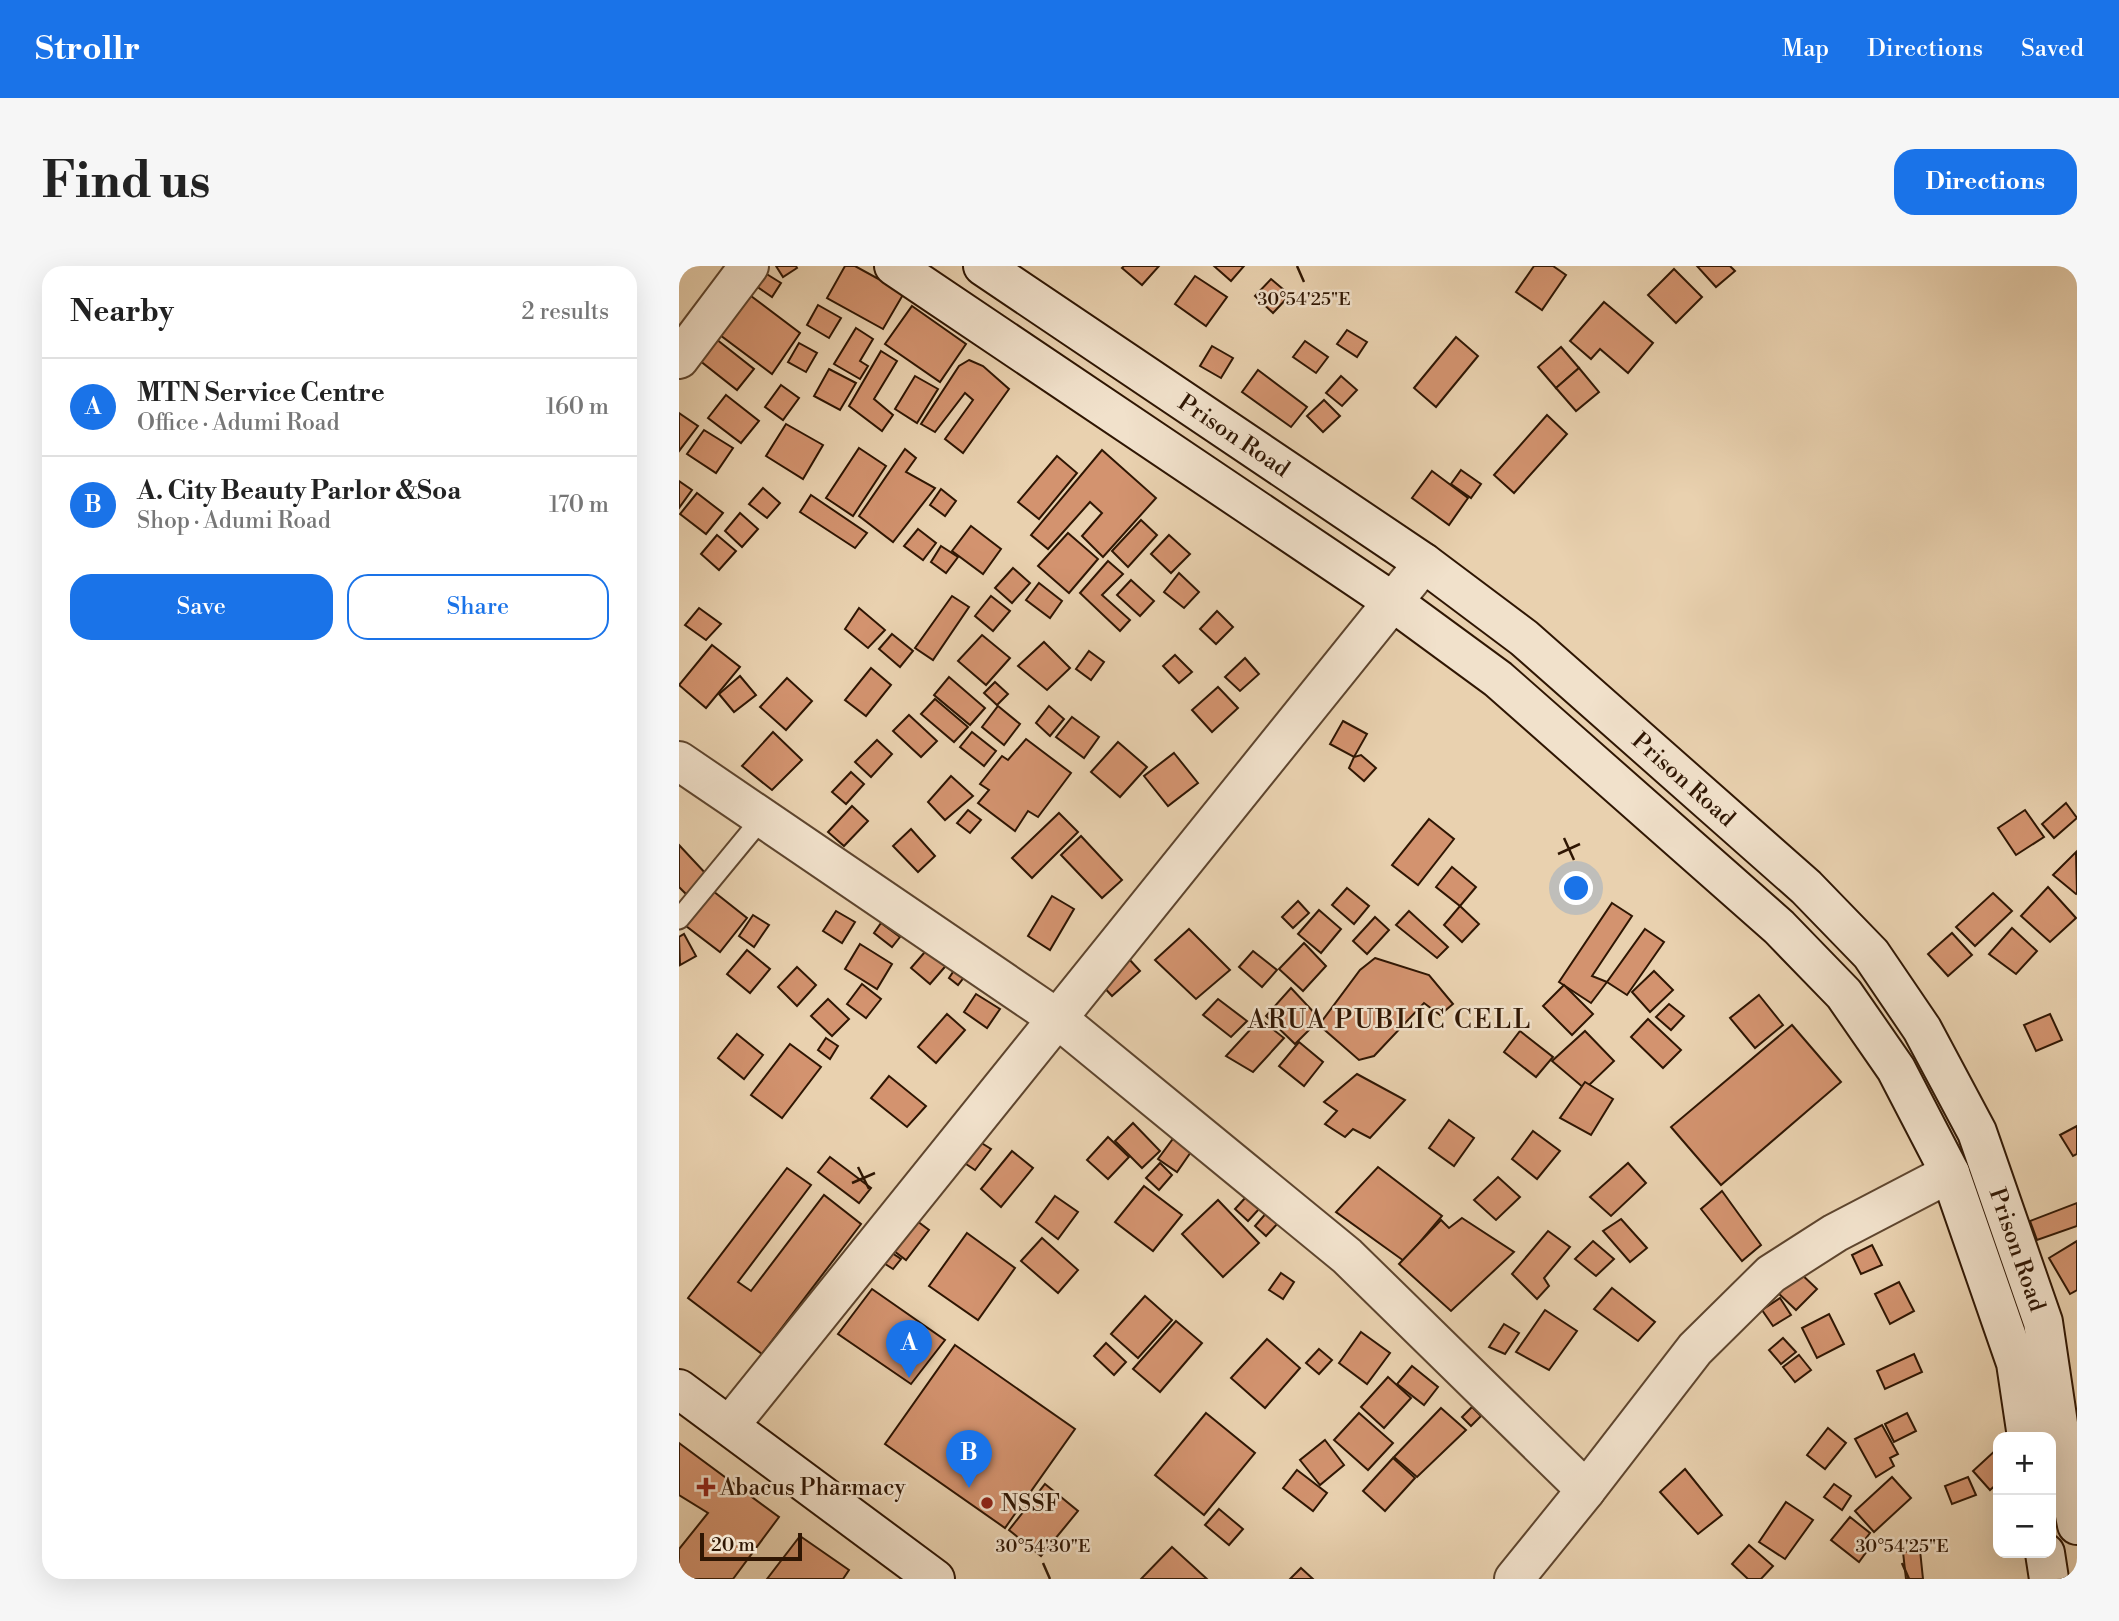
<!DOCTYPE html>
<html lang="en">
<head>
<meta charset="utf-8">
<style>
	:root { --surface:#fff; --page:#f6f6f6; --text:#222; --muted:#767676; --line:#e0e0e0; --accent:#1a73e8 }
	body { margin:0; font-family:"Libre Bodoni",serif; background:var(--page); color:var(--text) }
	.controls { position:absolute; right:21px; bottom:21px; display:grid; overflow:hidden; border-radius:14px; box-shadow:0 7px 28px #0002 }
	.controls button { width:63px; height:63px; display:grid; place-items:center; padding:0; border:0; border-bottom:2px solid var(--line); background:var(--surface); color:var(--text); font:35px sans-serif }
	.scale { position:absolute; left:21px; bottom:18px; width:102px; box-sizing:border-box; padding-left:7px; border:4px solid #2f1603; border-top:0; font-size:19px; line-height:24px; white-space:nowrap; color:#2f1603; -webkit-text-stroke:5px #f1e1cb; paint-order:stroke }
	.you { position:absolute; left:898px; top:623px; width:24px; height:24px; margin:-18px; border:5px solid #fff; border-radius:50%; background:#1a73e8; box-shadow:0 0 0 10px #1a73e833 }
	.badge { display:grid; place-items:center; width:46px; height:46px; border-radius:50%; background:var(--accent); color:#fff; font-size:23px; font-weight:700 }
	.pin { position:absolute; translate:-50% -58px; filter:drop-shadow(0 2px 4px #0008) }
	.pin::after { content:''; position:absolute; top:37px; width:24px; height:21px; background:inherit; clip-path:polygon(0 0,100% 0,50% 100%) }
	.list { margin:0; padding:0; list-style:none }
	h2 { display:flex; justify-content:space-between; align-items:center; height:91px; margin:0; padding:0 28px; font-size:30px }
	h2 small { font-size:23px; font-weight:400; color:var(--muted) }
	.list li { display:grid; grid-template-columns:46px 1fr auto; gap:21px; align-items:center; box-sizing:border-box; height:98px; padding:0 28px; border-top:2px solid var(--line) }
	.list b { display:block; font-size:26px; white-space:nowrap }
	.list p { margin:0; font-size:23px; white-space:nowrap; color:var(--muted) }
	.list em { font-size:23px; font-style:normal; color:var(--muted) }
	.actions { display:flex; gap:14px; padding:21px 28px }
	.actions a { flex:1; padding:16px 0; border:2px solid var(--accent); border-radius:21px; text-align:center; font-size:24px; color:var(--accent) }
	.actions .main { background:var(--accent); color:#fff }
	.map { position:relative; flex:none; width:1398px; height:1313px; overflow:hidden; border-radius:21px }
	header { display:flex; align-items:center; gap:42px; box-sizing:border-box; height:98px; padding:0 35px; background:var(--accent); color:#fff }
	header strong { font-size:33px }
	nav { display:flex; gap:38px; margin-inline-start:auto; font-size:24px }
	.intro { display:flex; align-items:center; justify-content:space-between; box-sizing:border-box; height:168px; padding:0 42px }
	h1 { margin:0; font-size:49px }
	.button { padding:18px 32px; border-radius:21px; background:var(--accent); color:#fff; font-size:24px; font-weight:700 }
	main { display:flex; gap:42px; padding:0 42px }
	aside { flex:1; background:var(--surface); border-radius:21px; box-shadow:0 7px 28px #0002 }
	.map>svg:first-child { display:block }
	.building { fill:#d3936f; stroke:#2f1603; stroke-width:2 }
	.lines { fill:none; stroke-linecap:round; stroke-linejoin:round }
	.lane-casing { stroke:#5e452e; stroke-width:23 }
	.street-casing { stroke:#5e452e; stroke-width:42 }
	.secondary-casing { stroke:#2f1603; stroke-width:42 }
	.lane { stroke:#f1e1cb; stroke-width:19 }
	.street { stroke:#f1e1cb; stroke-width:38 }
	.secondary { stroke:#f1e1cb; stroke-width:38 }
	.ticks { fill:none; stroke:#2f1603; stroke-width:2.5 }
	.poi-dot { fill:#8f2418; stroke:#f1e1cb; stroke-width:2.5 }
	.labels { text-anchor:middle; stroke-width:5; stroke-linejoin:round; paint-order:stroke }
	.street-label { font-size:23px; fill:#2f1603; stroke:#f1e1cb }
	.poi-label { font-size:23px; fill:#2f1603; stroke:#f1e1cb; text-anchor:start }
	.quarter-label { font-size:26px; letter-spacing:2px; fill:#2f1603; stroke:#f1e1cb }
	.ticks-label { font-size:18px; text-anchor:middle; fill:#2f1603; stroke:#f1e1cb; stroke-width:5; stroke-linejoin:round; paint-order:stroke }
</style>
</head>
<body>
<header>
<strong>Strollr</strong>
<nav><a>Map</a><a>Directions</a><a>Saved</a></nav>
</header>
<div class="intro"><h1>Find us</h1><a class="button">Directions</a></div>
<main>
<aside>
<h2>Nearby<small>2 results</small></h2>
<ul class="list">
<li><span class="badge">A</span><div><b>MTN Service Centre</b><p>Office · Adumi Road</p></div><em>160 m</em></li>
<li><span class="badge">B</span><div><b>A. City Beauty Parlor &amp;Soa</b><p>Shop · Adumi Road</p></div><em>170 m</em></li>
</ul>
<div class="actions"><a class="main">Save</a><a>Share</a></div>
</aside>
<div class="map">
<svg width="1398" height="1313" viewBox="0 0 1398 1313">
	<rect width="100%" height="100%" fill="#e9d1af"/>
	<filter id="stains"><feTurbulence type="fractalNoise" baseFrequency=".00286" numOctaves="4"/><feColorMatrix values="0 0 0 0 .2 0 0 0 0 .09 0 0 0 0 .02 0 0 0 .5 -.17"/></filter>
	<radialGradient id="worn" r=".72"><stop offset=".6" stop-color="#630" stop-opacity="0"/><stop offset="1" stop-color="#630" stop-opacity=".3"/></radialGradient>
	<!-- building -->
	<g class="building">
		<polygon points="97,0 117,0 118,2 104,11"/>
		<polygon points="166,0 176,0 225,27 204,63 148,32"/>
		<polygon points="445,0 480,0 463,19 443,2"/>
		<polygon points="535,0 565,0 552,15"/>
		<polygon points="855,0 874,0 887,9 863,44 837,26"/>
		<polygon points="1018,0 1051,0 1056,5 1037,21"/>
		<polygon points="995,3 1023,31 997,57 969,29"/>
		<polygon points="86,7 102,17 93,31 77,20"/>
		<polygon points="516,10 548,31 527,60 496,38"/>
		<polygon points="592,13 611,29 594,47 576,30"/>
		<polygon points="72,30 121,67 93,108 41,69"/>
		<polygon points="925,36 974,77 949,107 921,83 912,93 891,75"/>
		<polygon points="139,39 162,52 150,72 128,59"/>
		<polygon points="233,40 287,78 261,116 206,78"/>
		<polygon points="177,62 194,73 181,95 189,100 181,113 155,98"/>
		<polygon points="668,64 688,76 678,91 658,78"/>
		<polygon points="777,71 799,90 757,141 735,122"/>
		<polygon points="37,73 75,103 58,124 20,94"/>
		<polygon points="626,75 649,91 637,107 614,91"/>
		<polygon points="120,77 138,87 127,106 109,96"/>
		<polygon points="533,80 554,92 542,112 521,100"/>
		<polygon points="882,81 900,102 877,122 859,101"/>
		<polygon points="202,85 218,95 195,133 214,149 203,165 170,140"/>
		<polygon points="290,94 304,100 330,123 284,187 266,173 294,134 286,127 256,166 242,158 280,100"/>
		<polygon points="900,102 920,126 897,145 877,122"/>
		<polygon points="150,103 177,117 161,144 135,130"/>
		<polygon points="579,104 628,141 612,161 563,126"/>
		<polygon points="236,110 259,123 238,157 216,143"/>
		<polygon points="662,110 678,124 663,140 647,127"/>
		<polygon points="102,119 120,132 104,154 86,141"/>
		<polygon points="47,129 80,155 62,177 29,152"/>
		<polygon points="645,134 661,150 644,166 628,150"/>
		<polygon points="0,147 19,160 0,185"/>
		<polygon points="868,149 888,168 835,227 815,209"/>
		<polygon points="107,158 144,179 124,213 87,190"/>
		<polygon points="25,164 54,182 37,207 8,188"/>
		<polygon points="180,182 207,200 174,250 147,232"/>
		<polygon points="226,183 237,192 227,206 256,222 214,276 180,250"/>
		<polygon points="423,184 477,232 424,291 403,270 423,247 411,236 369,283 352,269"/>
		<polygon points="378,190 398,207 360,253 339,236"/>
		<polygon points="782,204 802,218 792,232 772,218"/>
		<polygon points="753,205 789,232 770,259 733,232"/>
		<polygon points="0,215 13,224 0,242"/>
		<polygon points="84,222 101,237 88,252 70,238"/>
		<polygon points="262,223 277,235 266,250 251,239"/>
		<polygon points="18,227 44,247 27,268 1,248"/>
		<polygon points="132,229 188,267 176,282 121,246"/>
		<polygon points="61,247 79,263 63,281 46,265"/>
		<polygon points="462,254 478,269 449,301 433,285"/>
		<polygon points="292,260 322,283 304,308 273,285"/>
		<polygon points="239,263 257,277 244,294 225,280"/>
		<polygon points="389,267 419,293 390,327 359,300"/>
		<polygon points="38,269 57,285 40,304 22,288"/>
		<polygon points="490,269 511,288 492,307 472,288"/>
		<polygon points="262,280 279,291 267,307 252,296"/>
		<polygon points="429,295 444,308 423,329 451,354 441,365 401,327"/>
		<polygon points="334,302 351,317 333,337 316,322"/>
		<polygon points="500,307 520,326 505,342 485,326"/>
		<polygon points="452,314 475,335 461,350 438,329"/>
		<polygon points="360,317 383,335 371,352 347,334"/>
		<polygon points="273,330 290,341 254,394 236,382"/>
		<polygon points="312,330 331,345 314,365 296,350"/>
		<polygon points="20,342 42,358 27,374 6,359"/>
		<polygon points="180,342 206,364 189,382 166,363"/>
		<polygon points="538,345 554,361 537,378 521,363"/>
		<polygon points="213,368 234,385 221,401 200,383"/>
		<polygon points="303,369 331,392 307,419 279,395"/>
		<polygon points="365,376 391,402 368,424 339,400"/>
		<polygon points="33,379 61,401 27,442 0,419"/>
		<polygon points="410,385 425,396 412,414 397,403"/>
		<polygon points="496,389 513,406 500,417 484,400"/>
		<polygon points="566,392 580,408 561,425 546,411"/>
		<polygon points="192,402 212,419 187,450 166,434"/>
		<polygon points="61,410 77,429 55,446 40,428"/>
		<polygon points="270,411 306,442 291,459 255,429"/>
		<polygon points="108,412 133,435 107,464 81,441"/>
		<polygon points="316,416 329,428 318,439 305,427"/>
		<polygon points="539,421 559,442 533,466 513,444"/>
		<polygon points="256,433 289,461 275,476 242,448"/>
		<polygon points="319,440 341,458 325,479 303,461"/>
		<polygon points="370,440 385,453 371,470 357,457"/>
		<polygon points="230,449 258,475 242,491 214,465"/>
		<polygon points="393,451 420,471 405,492 377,471"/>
		<polygon points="664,455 688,468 675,491 651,478"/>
		<polygon points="94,466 123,494 93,524 63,500"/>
		<polygon points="293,466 317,485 305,500 281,481"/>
		<polygon points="347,473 392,507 359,551 349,545 336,565 299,537 310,524 301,518 323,490 329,494"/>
		<polygon points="198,474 213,488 192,511 176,496"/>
		<polygon points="439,476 468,501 441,531 412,506"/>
		<polygon points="495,487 519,517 489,540 465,510"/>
		<polygon points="682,489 697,502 685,515 670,502 675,491"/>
		<polygon points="172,506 185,518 167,538 153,526"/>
		<polygon points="272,510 294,530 266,554 249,536"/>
		<polygon points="1387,537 1398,552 1375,572 1363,558"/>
		<polygon points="173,540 189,555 165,580 149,566"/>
		<polygon points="289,544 302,554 291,567 278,557"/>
		<polygon points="1346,544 1365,571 1337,589 1319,562"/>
		<polygon points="380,547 399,566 353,612 333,592"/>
		<polygon points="750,553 775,573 739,619 713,599"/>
		<polygon points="232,563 256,590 239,606 214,580"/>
		<polygon points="402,570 443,614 423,632 382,589"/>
		<polygon points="0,579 29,610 8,629 0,621"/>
		<polygon points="1397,586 1398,627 1397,628 1374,609"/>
		<polygon points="773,601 797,621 781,640 757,621"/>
		<polygon points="1369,621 1397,652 1371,676 1342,650"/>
		<polygon points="668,622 690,640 675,658 653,639"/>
		<polygon points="34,625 68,652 41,686 7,660"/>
		<polygon points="1314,627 1333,645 1296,680 1277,661"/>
		<polygon points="373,630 395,643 371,684 349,670"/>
		<polygon points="619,635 630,647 614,662 603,651"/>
		<polygon points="933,637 953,650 913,710 928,716 912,737 880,716"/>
		<polygon points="781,640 800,658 783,676 765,659"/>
		<polygon points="640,644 662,663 642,687 619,668"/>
		<polygon points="157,645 176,656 163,677 144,665"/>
		<polygon points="730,645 769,681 758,692 717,659"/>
		<polygon points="74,649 90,659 75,681 60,670"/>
		<polygon points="696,651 710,664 688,688 674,675"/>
		<polygon points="202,657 221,671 213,681 195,667"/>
		<polygon points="1333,662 1358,685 1337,708 1310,688"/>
		<polygon points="510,663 551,704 517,733 476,694"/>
		<polygon points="966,663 985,676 948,729 928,716"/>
		<polygon points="1273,667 1293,689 1269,710 1249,688"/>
		<polygon points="5,668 17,690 1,699 0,671"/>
		<polygon points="625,677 647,700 624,725 600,703"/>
		<polygon points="181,678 213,698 198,723 166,703"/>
		<polygon points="252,679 271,695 251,718 232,702"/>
		<polygon points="438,680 461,705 433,730 411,706"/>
		<polygon points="68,684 91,703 71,727 48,708"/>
		<polygon points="574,685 598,704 583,721 560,701"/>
		<polygon points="696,692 750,709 774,738 761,749 745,737 695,790 680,794 640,759 681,704"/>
		<polygon points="118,701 137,719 118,740 99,721"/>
		<polygon points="276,703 286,710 279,719 270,712"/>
		<polygon points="975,705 994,724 971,746 953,726"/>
		<polygon points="183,718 202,733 187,752 168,738"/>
		<polygon points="885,719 914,748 893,769 864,740"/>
		<polygon points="612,722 641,753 616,778 587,750"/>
		<polygon points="297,728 321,743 308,762 285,746"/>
		<polygon points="1080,729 1104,759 1076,782 1051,752"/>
		<polygon points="149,733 170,753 153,770 132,750"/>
		<polygon points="539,733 568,755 552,771 524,749"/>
		<polygon points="990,738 1005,750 992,764 977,751"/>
		<polygon points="268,748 286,764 257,797 239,781"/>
		<polygon points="1371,748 1383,774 1357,785 1345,759"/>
		<polygon points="581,753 605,772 574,806 547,790"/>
		<polygon points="969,753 1002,784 984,802 952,771"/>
		<polygon points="1113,759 1162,816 1042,919 992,861"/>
		<polygon points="841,765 874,791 857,811 825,786"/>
		<polygon points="906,765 935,795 906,823 873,795"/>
		<polygon points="58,768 84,789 65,813 39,792"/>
		<polygon points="147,772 159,780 151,793 139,784"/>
		<polygon points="620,776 644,796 625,820 600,800"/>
		<polygon points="111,778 142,801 103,852 72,829"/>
		<polygon points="678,808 726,834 691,872 674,863 666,871 646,858 658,845 645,836"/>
		<polygon points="210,810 247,840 228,861 192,832"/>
		<polygon points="906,816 934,833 912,869 881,852"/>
		<polygon points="770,854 795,872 775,900 750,882"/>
		<polygon points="454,857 481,885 463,902 436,875"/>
		<polygon points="1398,860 1398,888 1394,890 1381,869"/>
		<polygon points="854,865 881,885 858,913 833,893"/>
		<polygon points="496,870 514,883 498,906 479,893"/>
		<polygon points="293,871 312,883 296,904 278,892"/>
		<polygon points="429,871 450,891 429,913 408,894"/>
		<polygon points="333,885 354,902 322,941 302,923"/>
		<polygon points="151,891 192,922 180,937 139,906"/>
		<polygon points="481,897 493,909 480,924 467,912"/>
		<polygon points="949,897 967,917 932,950 911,931"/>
		<polygon points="699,901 763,950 725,995 657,946"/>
		<polygon points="108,902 132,919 59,1016 72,1025 145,929 182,958 83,1088 9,1032"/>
		<polygon points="819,911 841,931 817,954 795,934"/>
		<polygon points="465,920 503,949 474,985 436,956"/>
		<polygon points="1043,925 1082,979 1063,995 1022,943"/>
		<polygon points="376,930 399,946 379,973 357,956"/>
		<polygon points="567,931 580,943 569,955 556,943"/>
		<polygon points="539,934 580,977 544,1011 503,968"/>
		<polygon points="1398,937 1398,960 1358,974 1351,955"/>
		<polygon points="589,945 600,956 587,970 576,960"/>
		<polygon points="234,952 250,964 227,994 211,982"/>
		<polygon points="783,952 835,986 772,1045 720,998 762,954 770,962"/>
		<polygon points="942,953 968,982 951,996 924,965"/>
		<polygon points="869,965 891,981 865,1012 870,1020 858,1033 833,1008"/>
		<polygon points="288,967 336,1002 299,1054 250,1020"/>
		<polygon points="363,972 399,1004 379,1027 342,995"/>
		<polygon points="914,975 935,993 917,1010 896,993"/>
		<polygon points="1398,975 1398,1024 1391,1028 1370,992"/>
		<polygon points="1193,979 1203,999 1182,1008 1173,989"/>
		<polygon points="207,983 222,993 214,1003 200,994"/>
		<polygon points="1118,1004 1138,1023 1117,1044 1097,1025"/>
		<polygon points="602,1007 615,1016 604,1033 590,1024"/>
		<polygon points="1220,1016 1235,1045 1211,1058 1196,1028"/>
		<polygon points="933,1022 976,1056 959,1075 915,1043"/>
		<polygon points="193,1023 266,1074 232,1118 159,1068"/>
		<polygon points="466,1030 493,1054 459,1092 432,1068"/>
		<polygon points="1101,1032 1112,1049 1094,1060 1083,1044"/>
		<polygon points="866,1044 898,1065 870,1104 837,1086"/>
		<polygon points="1150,1048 1165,1078 1138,1092 1123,1062"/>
		<polygon points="497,1055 523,1077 481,1126 454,1103"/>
		<polygon points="825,1058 840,1067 826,1088 810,1081"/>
		<polygon points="682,1066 711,1087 688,1118 660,1097"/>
		<polygon points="1104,1072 1117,1086 1102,1098 1090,1084"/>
		<polygon points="588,1073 621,1102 586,1142 552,1112"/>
		<polygon points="427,1077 447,1096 435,1109 415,1090"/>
		<polygon points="276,1079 396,1163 326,1262 206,1178"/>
		<polygon points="640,1083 653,1094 640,1108 627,1097"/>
		<polygon points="1235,1088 1243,1106 1206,1123 1198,1105"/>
		<polygon points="1120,1089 1132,1104 1116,1116 1104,1101"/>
		<polygon points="733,1100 759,1121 745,1139 718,1118"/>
		<polygon points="709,1111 732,1132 705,1162 682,1141"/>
		<polygon points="793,1141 802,1150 792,1160 783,1151"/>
		<polygon points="762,1142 787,1164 738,1211 715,1191"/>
		<polygon points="527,1147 576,1187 525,1249 476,1209"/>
		<polygon points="680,1147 714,1177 689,1204 655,1174"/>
		<polygon points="1228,1147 1237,1165 1215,1176 1206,1158"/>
		<polygon points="1203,1159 1219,1188 1211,1192 1215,1200 1197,1211 1176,1173"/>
		<polygon points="1149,1162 1167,1177 1146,1203 1128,1189"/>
		<polygon points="646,1174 665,1199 641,1219 621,1194"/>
		<polygon points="0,1177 100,1251 54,1313 0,1313 0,1283 29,1247 0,1229"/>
		<polygon points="1319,1182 1319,1217 1311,1224 1294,1205"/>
		<polygon points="714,1192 736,1212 706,1245 684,1225"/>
		<polygon points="1006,1203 1043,1249 1019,1268 981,1226"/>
		<polygon points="618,1204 648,1227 634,1245 604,1222"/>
		<polygon points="1213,1211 1232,1232 1195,1266 1176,1245"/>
		<polygon points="1289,1211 1297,1229 1273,1238 1266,1220"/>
		<polygon points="366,1218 399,1245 362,1290 330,1264"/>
		<polygon points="1155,1218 1172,1230 1163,1244 1145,1231"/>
		<polygon points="1107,1236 1134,1254 1106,1293 1080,1276"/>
		<polygon points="540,1243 564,1263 550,1279 526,1259"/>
		<polygon points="1171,1251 1191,1267 1184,1276 1191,1281 1180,1296 1152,1274"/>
		<polygon points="121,1270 170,1304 164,1313 88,1313"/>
		<polygon points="1070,1279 1094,1300 1082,1313 1069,1313 1053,1298"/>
		<polygon points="493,1281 528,1313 462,1313"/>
		<polygon points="1241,1284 1244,1313 1227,1313 1224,1286"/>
		<polygon points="622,1302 634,1313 611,1313"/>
	</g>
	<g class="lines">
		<!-- lane casing -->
		<g class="lane-casing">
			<polyline id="lane" points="0,653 84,551"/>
		</g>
		<!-- street casing -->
		<g class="street-casing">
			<g id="street">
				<polyline points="0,93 70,0"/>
				<polyline points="0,495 379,753 668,990 907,1224"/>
				<polyline points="51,1159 745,297"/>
				<polyline points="835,1313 907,1224 1016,1083 1092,1008 1156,967 1271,907"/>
			</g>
		</g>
		<!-- secondary casing -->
		<g class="secondary-casing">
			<g id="secondary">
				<polyline points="215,0 714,336 819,413 1100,661 1165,728 1217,803 1271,907 1337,1097 1348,1171"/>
				<path id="s1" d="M304 0 745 297 845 372 1127 621 1192 688 1243 763 1298 866 1364 1056 1382 1178 1398 1259"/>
				<polyline points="0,1123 256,1313"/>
				<polyline points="1366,1287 1370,1313"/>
			</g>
		</g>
		<!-- lane -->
		<use href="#lane" class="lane"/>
		<!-- street -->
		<use href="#street" class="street"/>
		<!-- secondary -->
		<use href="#secondary" class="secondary"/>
	</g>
	<!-- ticks -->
	<path class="ticks" d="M618 0 625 16M885 572 895 594M879 588 901 578M179 901 190 923M173 917 196 907M364 1297 371 1313M1223 1297 1230 1313"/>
	<!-- markers -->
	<g class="poi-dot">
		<path d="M23.5 1210.5h7v7h7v7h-7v7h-7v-7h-7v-7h7z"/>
		<circle cx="308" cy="1237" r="7"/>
	</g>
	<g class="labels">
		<!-- street labels -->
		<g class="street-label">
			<text dy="8" stroke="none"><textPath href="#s1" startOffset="303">Prison Road</textPath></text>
			<text dy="8" stroke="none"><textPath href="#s1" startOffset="870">Prison Road</textPath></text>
			<text dy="8" stroke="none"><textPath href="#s1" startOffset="1458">Prison Road</textPath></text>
		</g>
		<!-- poi labels -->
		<g class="poi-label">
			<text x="41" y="1229">Abacus Pharmacy</text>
			<text x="322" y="1245">NSSF</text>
		</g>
		<!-- quarter labels -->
		<g class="quarter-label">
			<text x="711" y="762">ARUA PUBLIC CELL</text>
		</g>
	</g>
	<g class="ticks-label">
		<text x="625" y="39">30°54'25"E</text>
		<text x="364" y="1286">30°54'30"E</text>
		<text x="1223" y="1286">30°54'25"E</text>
	</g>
	<rect width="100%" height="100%" filter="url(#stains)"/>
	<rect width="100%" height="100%" fill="url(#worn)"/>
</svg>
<div class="controls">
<button>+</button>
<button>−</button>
</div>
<div class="scale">20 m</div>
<div class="you"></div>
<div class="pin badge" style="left:230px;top:1112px">A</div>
<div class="pin badge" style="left:290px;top:1222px">B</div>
</div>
</main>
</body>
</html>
